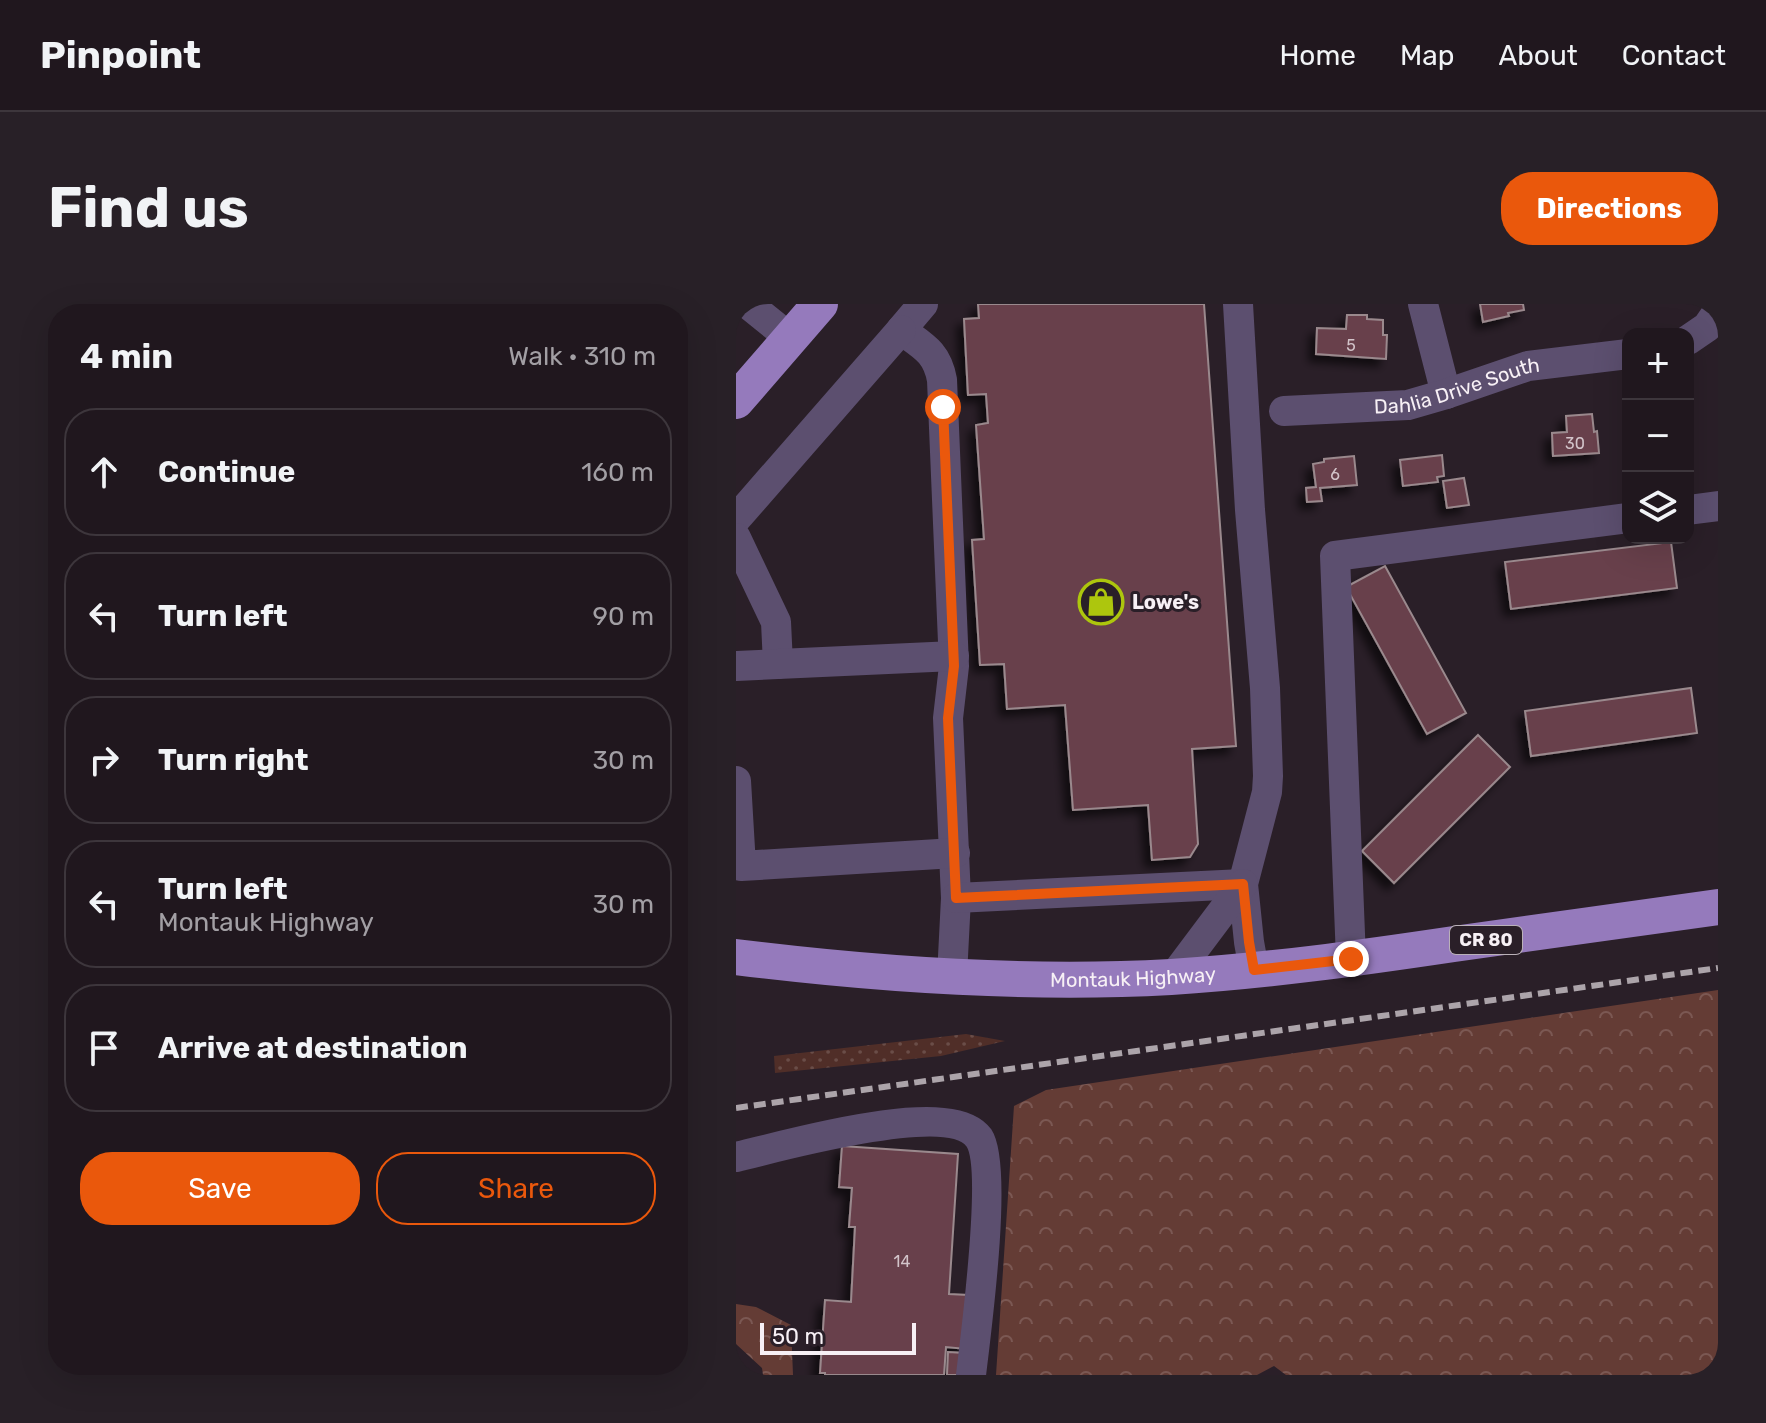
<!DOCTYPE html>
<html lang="en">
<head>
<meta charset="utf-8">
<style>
	:root { --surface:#20171e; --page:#282027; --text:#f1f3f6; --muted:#a29fa4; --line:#3d363c; --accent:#ea580c }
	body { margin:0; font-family:Rubik,sans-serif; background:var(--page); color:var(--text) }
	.controls { position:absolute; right:24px; top:24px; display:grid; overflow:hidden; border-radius:16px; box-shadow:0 8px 32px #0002 }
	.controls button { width:72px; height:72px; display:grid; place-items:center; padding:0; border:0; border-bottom:2px solid var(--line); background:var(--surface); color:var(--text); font:40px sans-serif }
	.scale { position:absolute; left:24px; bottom:20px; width:156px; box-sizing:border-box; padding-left:8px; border:4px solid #f7f0f5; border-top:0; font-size:22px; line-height:28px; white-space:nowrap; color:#f7f0f5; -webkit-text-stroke:6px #2a1f28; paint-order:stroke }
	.stop { position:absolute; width:24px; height:24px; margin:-18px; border:6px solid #ea580c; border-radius:50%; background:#fff }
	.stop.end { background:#ea580c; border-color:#fff; box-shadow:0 2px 8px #0008 }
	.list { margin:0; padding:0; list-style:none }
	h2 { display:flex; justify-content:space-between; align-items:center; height:104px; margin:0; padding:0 32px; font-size:34px }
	h2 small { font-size:26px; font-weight:400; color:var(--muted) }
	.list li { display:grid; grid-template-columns:52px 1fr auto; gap:24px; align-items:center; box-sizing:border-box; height:128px; margin:0 16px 16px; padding:0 16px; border:2px solid var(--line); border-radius:32px }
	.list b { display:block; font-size:30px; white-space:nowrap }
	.list p { margin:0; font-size:26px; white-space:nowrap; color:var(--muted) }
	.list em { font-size:26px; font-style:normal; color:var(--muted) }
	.actions { display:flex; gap:16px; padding:24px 32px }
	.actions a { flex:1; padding:18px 0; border:2px solid var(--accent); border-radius:32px; text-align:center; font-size:28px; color:var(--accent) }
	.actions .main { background:var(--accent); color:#fff }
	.icon { flex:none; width:44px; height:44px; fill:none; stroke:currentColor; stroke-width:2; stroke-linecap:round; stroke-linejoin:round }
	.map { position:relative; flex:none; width:982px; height:1071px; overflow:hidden; border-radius:32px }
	header { display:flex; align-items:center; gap:48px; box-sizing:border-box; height:112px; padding:0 40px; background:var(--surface); border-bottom:2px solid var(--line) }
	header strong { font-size:38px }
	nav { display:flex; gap:44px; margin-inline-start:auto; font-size:28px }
	.intro { display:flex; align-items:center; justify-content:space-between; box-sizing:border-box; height:192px; padding:0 48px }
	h1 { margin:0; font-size:56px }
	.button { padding:20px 36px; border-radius:32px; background:var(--accent); color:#fff; font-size:28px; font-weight:700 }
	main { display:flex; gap:48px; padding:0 48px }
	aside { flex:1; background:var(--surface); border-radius:32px; box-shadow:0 8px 32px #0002 }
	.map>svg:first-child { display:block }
	.grass { fill:url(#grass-dots) }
	.forest { fill:url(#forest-crowns) }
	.building { fill:#683f4b; stroke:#9a898d; stroke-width:2; filter:url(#shadow) }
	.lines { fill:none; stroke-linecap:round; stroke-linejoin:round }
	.minor { stroke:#5c4f6f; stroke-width:30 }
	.major { stroke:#957abc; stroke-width:36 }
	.rail { stroke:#aca4aa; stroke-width:6; stroke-dasharray:12 6; stroke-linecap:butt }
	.route { stroke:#ea580c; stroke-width:10 }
	.labels { text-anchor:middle; stroke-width:6; stroke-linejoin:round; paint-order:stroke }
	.number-label { font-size:16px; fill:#d3c4ca }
	.shield { fill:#2a1f28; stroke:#bab1b8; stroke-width:2 }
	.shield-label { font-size:18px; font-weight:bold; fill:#f7f0f5 }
	.street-label { font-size:20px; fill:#f7f0f5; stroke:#2a1f28 }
	.poi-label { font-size:20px; font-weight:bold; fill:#f7f0f5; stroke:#2a1f28; text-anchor:start }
</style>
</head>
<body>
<header>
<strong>Pinpoint</strong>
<nav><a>Home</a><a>Map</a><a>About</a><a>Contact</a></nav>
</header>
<div class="intro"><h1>Find us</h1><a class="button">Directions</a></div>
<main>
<aside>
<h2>4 min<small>Walk · 310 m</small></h2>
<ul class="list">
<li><svg class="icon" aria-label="ahead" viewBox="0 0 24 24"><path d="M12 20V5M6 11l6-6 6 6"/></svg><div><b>Continue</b></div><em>160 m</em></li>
<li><svg class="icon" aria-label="left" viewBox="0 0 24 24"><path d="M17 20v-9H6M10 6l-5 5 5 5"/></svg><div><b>Turn left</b></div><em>90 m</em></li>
<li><svg class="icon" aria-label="right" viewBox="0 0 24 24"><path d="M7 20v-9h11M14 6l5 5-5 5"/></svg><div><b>Turn right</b></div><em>30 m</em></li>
<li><svg class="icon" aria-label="left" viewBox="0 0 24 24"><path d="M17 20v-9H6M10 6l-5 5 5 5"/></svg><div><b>Turn left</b><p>Montauk Highway</p></div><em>30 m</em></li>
<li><svg class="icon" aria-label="arrive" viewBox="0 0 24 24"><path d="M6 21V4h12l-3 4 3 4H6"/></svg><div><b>Arrive at destination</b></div></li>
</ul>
<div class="actions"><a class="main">Save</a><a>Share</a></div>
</aside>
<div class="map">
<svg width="982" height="1071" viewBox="0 0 982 1071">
	<defs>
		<pattern id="grass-dots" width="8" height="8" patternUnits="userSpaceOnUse" patternTransform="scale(2)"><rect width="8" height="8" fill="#502e28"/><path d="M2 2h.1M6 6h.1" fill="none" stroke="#6a4d48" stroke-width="1.8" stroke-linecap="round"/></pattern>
		<pattern id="forest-crowns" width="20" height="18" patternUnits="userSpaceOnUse" patternTransform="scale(2)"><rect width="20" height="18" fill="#643c35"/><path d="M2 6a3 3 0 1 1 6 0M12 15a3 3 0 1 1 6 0" fill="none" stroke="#7b5853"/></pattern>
		<filter id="shadow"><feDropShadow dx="-7" dy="7" stdDeviation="4" flood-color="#0009"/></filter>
	</defs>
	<rect width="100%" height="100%" fill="#2a1f28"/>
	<!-- grass -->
	<polygon class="grass" points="230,730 269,737 205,752 39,769 38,752"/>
	<!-- forest -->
	<g class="forest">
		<polygon points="982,686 982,1071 550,1071 538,1062 521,1071 260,1071 278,802 310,786"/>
		<polygon points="0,1000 20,1003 55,1021 57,1071 27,1071 26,1064 0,1040"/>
	</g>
	<!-- building -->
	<g class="building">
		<polygon points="242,0 468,0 500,442 456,445 462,540 454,553 416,556 412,501 337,506 329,401 271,405 268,360 244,361 236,236 248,235 240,121 252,119 250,90 232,91 228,15 243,14"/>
		<polygon points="744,0 787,0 788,6 772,9 773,12 747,18"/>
		<polygon points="611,11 631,11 631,15 647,16 647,31 651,31 650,55 580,50 581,24 610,25"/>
		<polygon points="856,110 858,128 861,127 863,149 817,152 816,129 831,128 830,112"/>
		<polygon points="706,151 708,172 701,173 702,178 667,182 664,156"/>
		<polygon points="618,152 621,181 584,184 586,197 571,198 570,184 580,183 577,160 588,158 588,155"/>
		<polygon points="728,174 733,201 711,204 707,177"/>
		<polygon points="935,238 941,284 775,305 769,258"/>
		<polygon points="649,262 730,409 691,430 610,283"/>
		<polygon points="955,384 961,429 795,452 789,407"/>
		<polygon points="742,431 774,463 658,579 626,547"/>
		<polygon points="106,842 222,850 213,990 233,991 230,1045 210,1043 208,1071 89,1071 89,1069 84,1069 89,996 115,998 119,923 113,923 116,884 103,883"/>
		<polygon points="212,1048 229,1049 228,1071 211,1071"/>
	</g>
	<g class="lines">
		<!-- minor -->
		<g class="minor">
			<polyline points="12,0 54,34"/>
			<path d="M187 0 165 26C187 42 201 48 206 76L218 362 212 414 220 594 216 672"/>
			<polyline points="502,0 514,206 529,384 532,472 531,488 507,580 513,638 518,666"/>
			<polyline points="687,0 710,90"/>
			<polyline points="952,36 971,23 982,7"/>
			<path id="s1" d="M548 107 672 101 710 90 792 62 892 50"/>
			<polyline points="952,206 982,202"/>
			<polyline points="0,215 165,26"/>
			<polyline points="0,234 40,318 42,360"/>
			<polyline points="0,362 218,352"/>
			<polyline points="0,477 5,562 219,549"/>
			<polyline points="220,594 507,580"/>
			<polyline points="615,655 599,252 892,214"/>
			<polyline points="438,672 507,580"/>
			<path d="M0 853C44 843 214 793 243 834 262 863 240 1029 235 1071"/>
		</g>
		<!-- major -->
		<g class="major">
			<polyline points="0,97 84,0"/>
			<path id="s2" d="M0 653C144 671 290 681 435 673 530 667 624 654 718 640 806 628 894 615 982 603"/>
		</g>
		<!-- rail -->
		<polyline class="rail" points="0,804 982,664"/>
	</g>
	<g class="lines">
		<!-- route -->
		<polyline class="route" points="207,103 218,362 212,414 220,594 507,580 513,638 518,666 615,655"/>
	</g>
	<!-- icons -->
	<defs>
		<g id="shop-ring" transform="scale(2.3)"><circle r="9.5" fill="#2a1f28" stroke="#adc60d" stroke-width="1.5"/><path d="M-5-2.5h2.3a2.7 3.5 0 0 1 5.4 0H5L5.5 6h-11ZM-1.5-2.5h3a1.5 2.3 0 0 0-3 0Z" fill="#adc60d"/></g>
	</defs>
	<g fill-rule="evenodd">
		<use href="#shop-ring" x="365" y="298"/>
	</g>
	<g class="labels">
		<!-- number labels -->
		<g class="number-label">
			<text x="615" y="47">5</text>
			<text x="839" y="145">30</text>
			<text x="599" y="176">6</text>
			<text x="166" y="963">14</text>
		</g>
		<!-- shield labels -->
		<rect class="shield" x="714" y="622" width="72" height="28" rx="6"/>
		<g class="shield-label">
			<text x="750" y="642">CR 80</text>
		</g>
		<!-- street labels -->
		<g class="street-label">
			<text dy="7" stroke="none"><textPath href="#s1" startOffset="176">Dahlia Drive South</textPath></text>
			<text dy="7" stroke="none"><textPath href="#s2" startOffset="398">Montauk Highway</textPath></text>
		</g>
		<!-- poi labels -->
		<g class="poi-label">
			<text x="396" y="305">Lowe's</text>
		</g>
	</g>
</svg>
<div class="controls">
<button>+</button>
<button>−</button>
<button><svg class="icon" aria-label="layers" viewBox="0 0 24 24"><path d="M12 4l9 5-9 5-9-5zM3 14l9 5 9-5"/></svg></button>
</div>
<div class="scale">50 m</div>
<div class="stop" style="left:207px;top:103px"></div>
<div class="stop end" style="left:615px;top:655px"></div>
</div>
</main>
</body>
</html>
